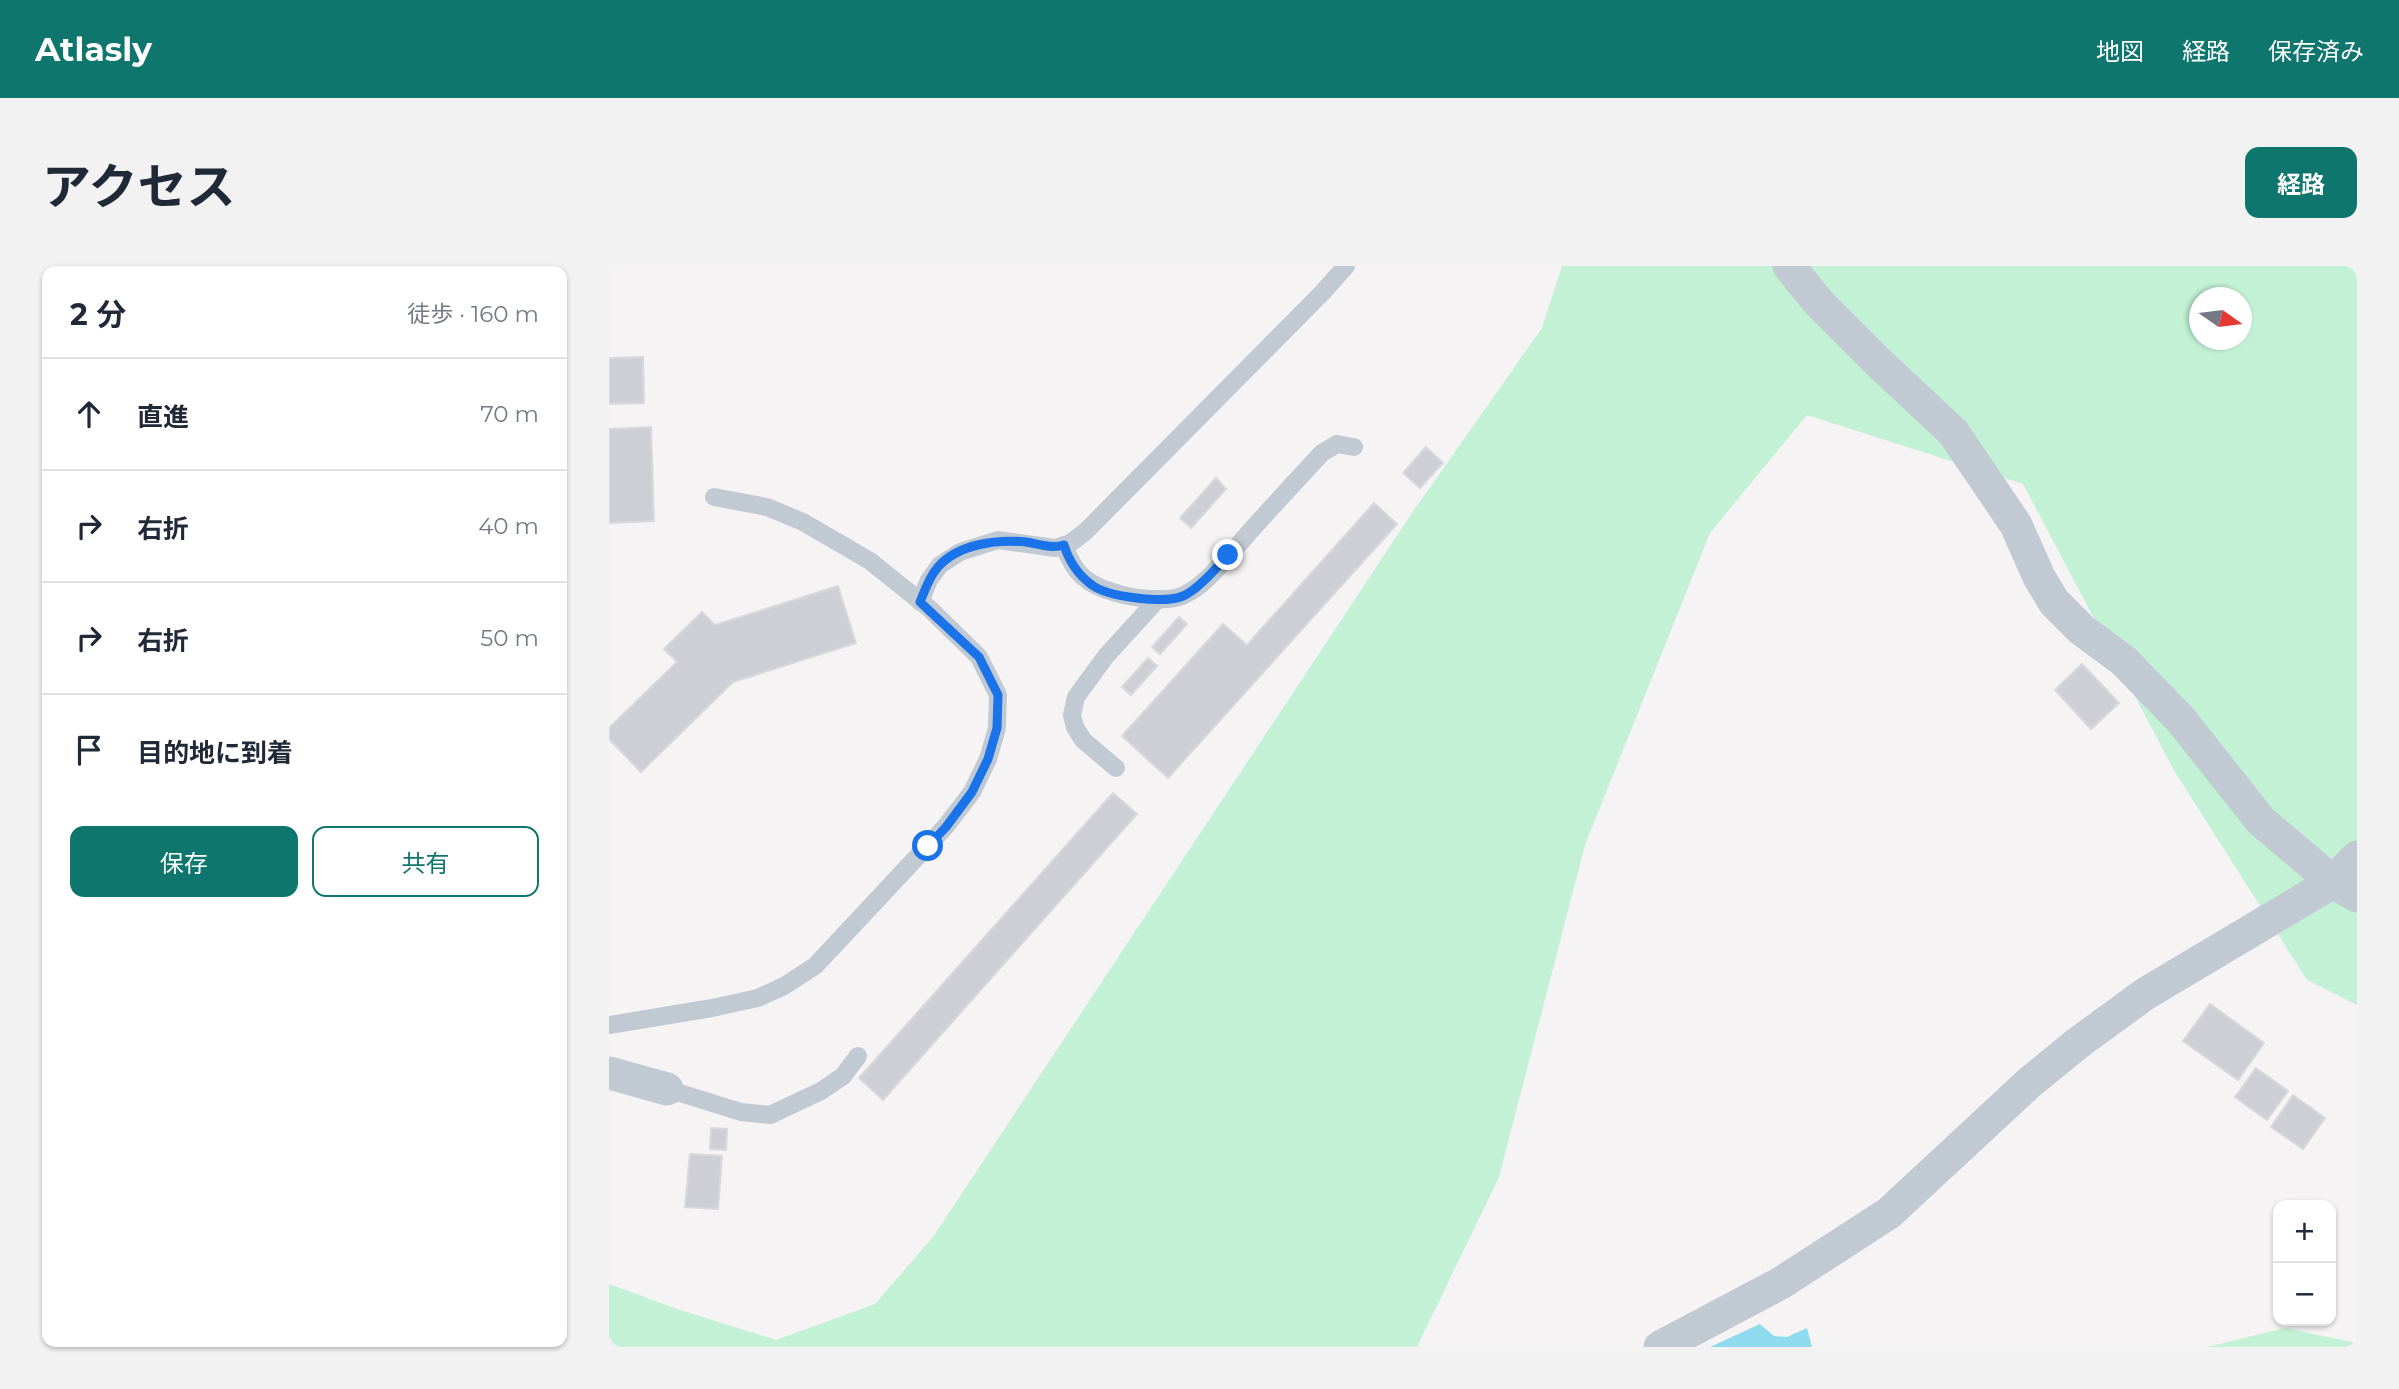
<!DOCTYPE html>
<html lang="ja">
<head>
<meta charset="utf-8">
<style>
	:root { --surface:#fff; --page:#f2f2f3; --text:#1f2937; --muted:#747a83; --line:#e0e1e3; --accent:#0f766e }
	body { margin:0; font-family:Montserrat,"Noto Sans JP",sans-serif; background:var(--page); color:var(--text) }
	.controls { position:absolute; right:21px; bottom:21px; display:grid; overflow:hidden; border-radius:14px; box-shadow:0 2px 5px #0004 }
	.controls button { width:63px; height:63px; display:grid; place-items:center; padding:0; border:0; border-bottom:2px solid var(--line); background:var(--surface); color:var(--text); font:35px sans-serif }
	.compass { position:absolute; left:1580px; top:21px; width:63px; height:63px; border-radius:50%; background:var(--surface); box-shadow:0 2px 5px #0004; rotate:104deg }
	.stop { position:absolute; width:21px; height:21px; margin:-16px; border:5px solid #1a73e8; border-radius:50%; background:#fff }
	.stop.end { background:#1a73e8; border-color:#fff; box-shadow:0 2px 7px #0008 }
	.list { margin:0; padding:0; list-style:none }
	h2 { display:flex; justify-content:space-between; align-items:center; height:91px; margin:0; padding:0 28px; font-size:30px }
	h2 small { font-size:23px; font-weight:400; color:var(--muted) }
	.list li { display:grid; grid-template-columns:46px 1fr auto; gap:21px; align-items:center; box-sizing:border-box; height:112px; padding:0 28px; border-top:2px solid var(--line) }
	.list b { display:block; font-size:26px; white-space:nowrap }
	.list em { font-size:23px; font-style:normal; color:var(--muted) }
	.actions { display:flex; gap:14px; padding:21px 28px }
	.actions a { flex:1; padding:16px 0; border:2px solid var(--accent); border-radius:14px; text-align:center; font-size:24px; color:var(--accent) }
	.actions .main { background:var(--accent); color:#fff }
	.icon { flex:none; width:38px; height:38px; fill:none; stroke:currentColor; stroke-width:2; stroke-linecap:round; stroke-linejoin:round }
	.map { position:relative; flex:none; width:1748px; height:1081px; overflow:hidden; border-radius:14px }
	header { display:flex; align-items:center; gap:42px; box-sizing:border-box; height:98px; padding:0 35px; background:var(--accent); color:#fff }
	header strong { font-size:33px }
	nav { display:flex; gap:38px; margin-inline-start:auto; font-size:24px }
	.intro { display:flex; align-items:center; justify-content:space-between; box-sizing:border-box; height:168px; padding:0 42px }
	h1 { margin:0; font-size:49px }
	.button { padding:18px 32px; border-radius:14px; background:var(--accent); color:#fff; font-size:24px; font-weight:700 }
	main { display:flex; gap:42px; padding:0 42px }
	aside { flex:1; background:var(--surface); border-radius:14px; box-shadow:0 2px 5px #0004 }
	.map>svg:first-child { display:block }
	.green { fill:#c3f1d5; fill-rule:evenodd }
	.water { fill:#90daee }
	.building { fill:#cdcfd5; stroke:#d7d9de; stroke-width:2 }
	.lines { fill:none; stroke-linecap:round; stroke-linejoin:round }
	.service { stroke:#c1cad2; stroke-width:18 }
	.minor { stroke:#c1cad2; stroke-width:33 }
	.route { stroke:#1a73e8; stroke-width:9 }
</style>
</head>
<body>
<header>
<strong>Atlasly</strong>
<nav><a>地図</a><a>経路</a><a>保存済み</a></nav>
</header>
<div class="intro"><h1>アクセス</h1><a class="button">経路</a></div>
<main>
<aside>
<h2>2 分<small>徒歩 · 160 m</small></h2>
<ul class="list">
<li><svg class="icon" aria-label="ahead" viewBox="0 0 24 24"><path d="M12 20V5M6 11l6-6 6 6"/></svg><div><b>直進</b></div><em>70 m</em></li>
<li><svg class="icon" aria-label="right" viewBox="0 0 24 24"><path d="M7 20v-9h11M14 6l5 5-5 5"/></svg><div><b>右折</b></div><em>40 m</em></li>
<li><svg class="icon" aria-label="right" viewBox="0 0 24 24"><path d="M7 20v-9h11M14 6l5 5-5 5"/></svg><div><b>右折</b></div><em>50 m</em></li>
<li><svg class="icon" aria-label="arrive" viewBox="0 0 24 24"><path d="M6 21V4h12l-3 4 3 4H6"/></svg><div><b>目的地に到着</b></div></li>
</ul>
<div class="actions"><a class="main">保存</a><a>共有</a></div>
</aside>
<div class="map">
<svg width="1748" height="1081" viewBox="0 0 1748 1081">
	<rect width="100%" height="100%" fill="#f5f3f3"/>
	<!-- green -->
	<g class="green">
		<path d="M953 0H1748V739L1698 714 1566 506 1414 218 1198 149 1101 267 976 579 890 911 808 1081H0V1018L68 1043 167 1074 266 1038 324 971 803 247 933 62ZM1590 32H1632V74H1590Z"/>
		<polygon points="1676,1062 1748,1077 1748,1081 1598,1081"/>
	</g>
	<!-- water -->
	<polygon class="water" points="1151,1058 1165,1070 1178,1071 1198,1062 1203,1081 1101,1081"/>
	<!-- building -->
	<g class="building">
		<polygon points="34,91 35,137 0,138 0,92"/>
		<polygon points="42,161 45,255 0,257 0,163"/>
		<polygon points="817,181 834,197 811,222 794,207"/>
		<polygon points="607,212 617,223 582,262 571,252"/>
		<polygon points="765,237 788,258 559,512 513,470 614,358 638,379"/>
		<polygon points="229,320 247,377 124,416 32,506 0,473 0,462 68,396 55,383 93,346 106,359"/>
		<polygon points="570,351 578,358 551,388 543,381"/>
		<polygon points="539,392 548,400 522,429 513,421"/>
		<polygon points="1473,398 1510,437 1482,463 1446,424"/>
		<polygon points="504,527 528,548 274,834 250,812"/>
		<polygon points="1601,738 1655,777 1629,814 1574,775"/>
		<polygon points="1647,802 1679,825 1658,854 1626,831"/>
		<polygon points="1684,829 1716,852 1694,883 1662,861"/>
		<polygon points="102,862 118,863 117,884 101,883"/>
		<polygon points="81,888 113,890 109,943 76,941"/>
	</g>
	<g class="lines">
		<!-- service -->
		<g class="service">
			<path d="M455 279C465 308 478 319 507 327 523 332 560 337 575 329 597 319 614 295 630 278 657 247 685 217 713 187L728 178 745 181"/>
			<polyline points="311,336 320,314 331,299 351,286 389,274 446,282 460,278 476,266 713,27 737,0"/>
			<polyline points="507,502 474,474 466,461 463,449 467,431 497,390 549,333"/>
			<polyline points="0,759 103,742 149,732 175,720 206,700 337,560 363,526 379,493 388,462 389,429 370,391 321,343 261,295 194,256 158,241 105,231"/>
			<polyline points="58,823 132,846 161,849 212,825 234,810 249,790"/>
		</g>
		<!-- minor -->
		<g class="minor">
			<polyline points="1180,0 1210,37 1270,97 1344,166 1407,259 1430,311 1445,336 1473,364 1515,395 1572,454 1652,555 1724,616 1748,630"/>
			<polyline points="0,807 58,823"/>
			<polyline points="1051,1081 1172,1017 1280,947 1420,817 1469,777 1536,728 1724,616 1748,591"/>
		</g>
	</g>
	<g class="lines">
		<!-- route -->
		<path class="route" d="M319 580 337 561 363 526 379 493 388 462 389 429 370 391 311 336C316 324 320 311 329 301 349 278 388 273 417 276 430 278 442 283 455 279 460 295 469 309 483 319 499 331 555 338 574 330 589 324 608 301 619 289"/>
	</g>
</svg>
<div class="controls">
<button>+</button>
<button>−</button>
</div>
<svg class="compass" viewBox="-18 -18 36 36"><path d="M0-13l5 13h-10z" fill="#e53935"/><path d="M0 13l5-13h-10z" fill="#747a83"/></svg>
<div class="stop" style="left:319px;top:580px"></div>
<div class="stop end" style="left:619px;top:289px"></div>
</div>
</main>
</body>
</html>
